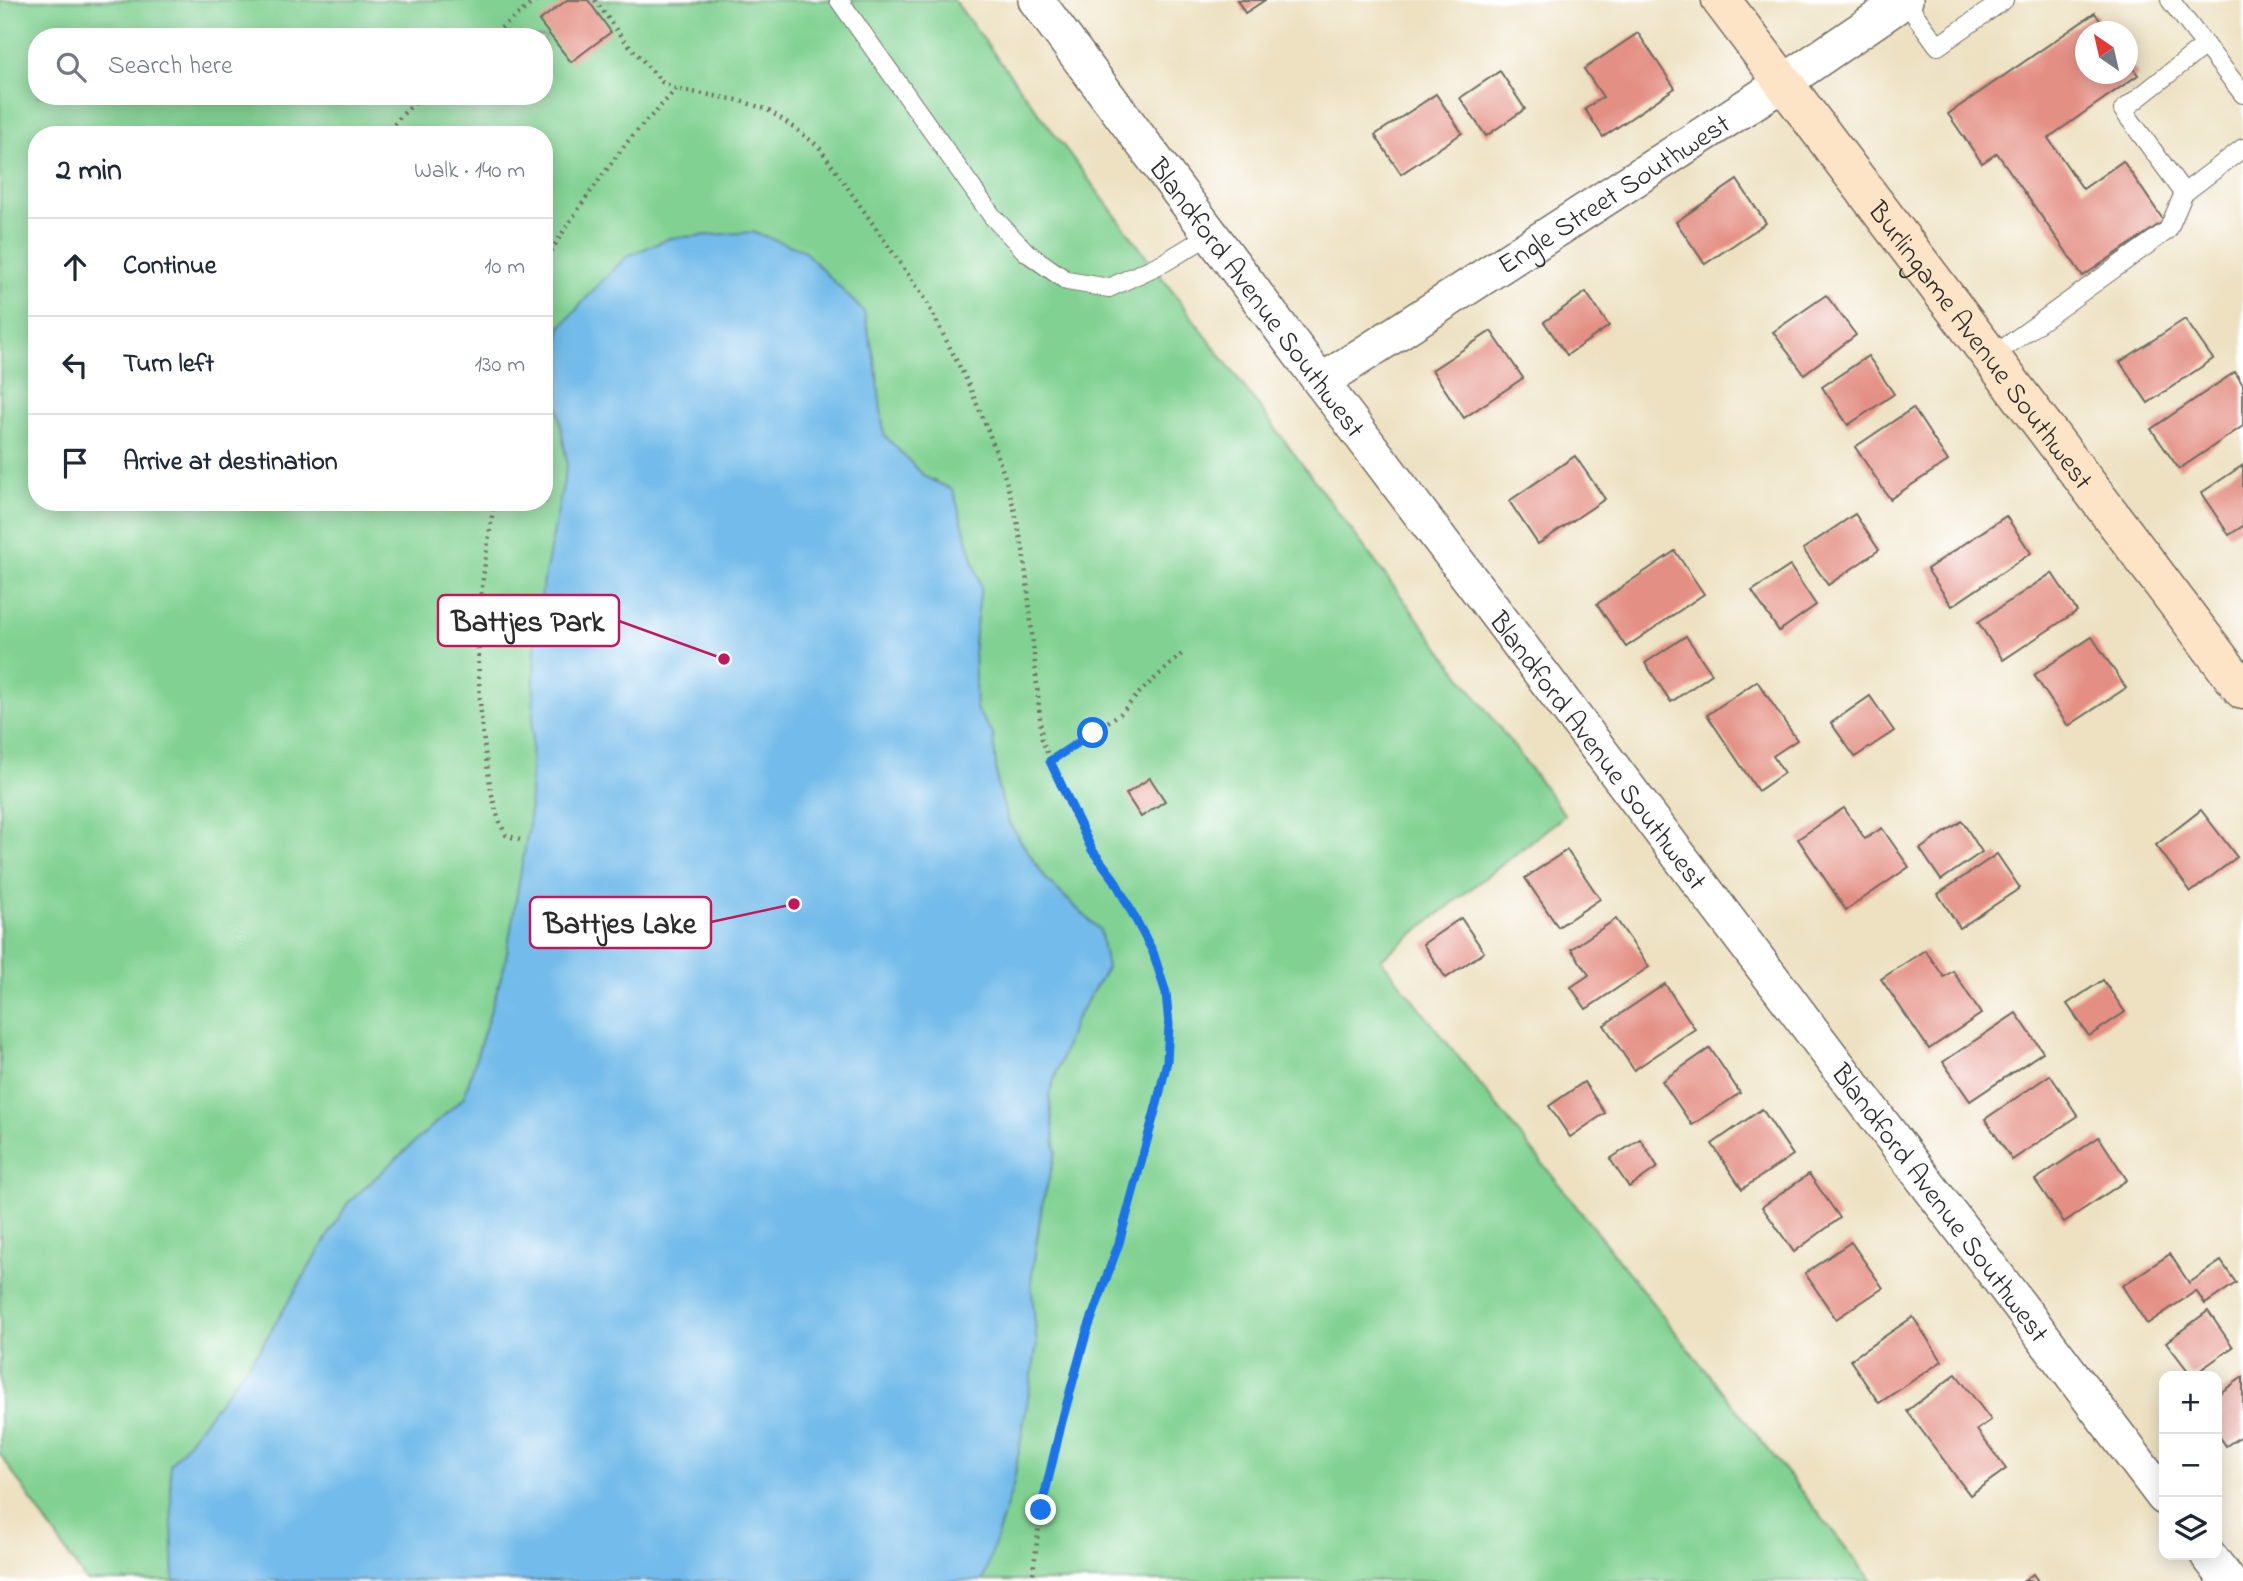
<!DOCTYPE html>
<html lang="en">
<head>
<meta charset="utf-8">
<style>
	:root { --surface:#fff; --page:#f6f6f7; --text:#1f2937; --muted:#747a83; --line:#e0e1e3 }
	body { margin:0; font-family:"Indie Flower",sans-serif; background:var(--page); color:var(--text) }
	.controls { position:absolute; right:21px; bottom:21px; display:grid; overflow:hidden; border-radius:14px; box-shadow:0 4px 18px #0003 }
	.controls button { width:63px; height:63px; display:grid; place-items:center; padding:0; border:0; border-bottom:2px solid var(--line); background:var(--surface); color:var(--text); font:35px sans-serif }
	.compass { position:absolute; left:2075px; top:21px; width:63px; height:63px; border-radius:50%; background:var(--surface); box-shadow:0 4px 18px #0003; rotate:326deg }
	.stop { position:absolute; width:21px; height:21px; margin:-16px; border:5px solid #1a73e8; border-radius:50%; background:#fff }
	.stop.end { background:#1a73e8; border-color:#fff; box-shadow:0 2px 7px #0008 }
	.list { margin:0; padding:0; list-style:none }
	h2 { display:flex; justify-content:space-between; align-items:center; height:91px; margin:0; padding:0 28px; font-size:30px }
	h2 small { font-size:23px; font-weight:400; color:var(--muted) }
	.list li { display:grid; grid-template-columns:46px 1fr auto; gap:21px; align-items:center; box-sizing:border-box; height:98px; padding:0 28px; border-top:2px solid var(--line) }
	.list b { display:block; font-size:26px; white-space:nowrap }
	.list em { font-size:23px; font-style:normal; color:var(--muted) }
	.icon { flex:none; width:38px; height:38px; fill:none; stroke:currentColor; stroke-width:2; stroke-linecap:round; stroke-linejoin:round }
	.map { position:relative; flex:none; width:2243px; height:1581px; overflow:hidden }
	.search { position:absolute; background:var(--surface); box-shadow:0 4px 18px #0003; left:28px; top:28px; width:525px; height:77px; display:flex; align-items:center; gap:18px; box-sizing:border-box; padding:0 24px; border-radius:28px; color:var(--muted); font-size:26px }
	.panel { position:absolute; background:var(--surface); box-shadow:0 4px 18px #0003; left:28px; top:126px; width:525px; height:385px; border-radius:28px }
	.map>svg:first-child { display:block }
	.green { fill:#81d292; stroke:#567e5e; stroke-width:2; fill-rule:evenodd }
	.water { fill:#72bbea; stroke:#4e738a; stroke-width:2 }
	.building { fill:#e48f83 }
	.lines { fill:none; stroke-linecap:round; stroke-linejoin:round }
	.lane-casing { stroke:#6f6b60; stroke-width:20 }
	.street-casing { stroke:#6f6b60; stroke-width:38 }
	.secondary-casing { stroke:#6f6b60; stroke-width:41 }
	.path { stroke:#6f6b60; stroke-width:4.5; stroke-dasharray:2 5; stroke-linecap:butt }
	.lane { stroke:#fff; stroke-width:18 }
	.street { stroke:#fff; stroke-width:35 }
	.secondary { stroke:#fee4c6; stroke-width:38 }
	.route { stroke:#1a73e8; stroke-width:9 }
	.labels { text-anchor:middle; stroke-width:5; stroke-linejoin:round; paint-order:stroke }
	.street-label { font-size:28px; fill:#2b2b2b; stroke:#fff }
	.leader { fill:none; stroke:#c2185b; stroke-width:2.5 }
	.callout-dot { fill:#c2185b; stroke:#fff; stroke-width:2.5 }
	.callout { fill:#fff; stroke:#c2185b; stroke-width:2.5 }
	.callout-label { font-size:30px; text-anchor:middle; font-weight:bold; fill:#2b2b2b }
</style>
</head>
<body>
<div class="map">
<svg width="2243" height="1581" viewBox="0 0 2243 1581">
	<rect width="100%" height="100%" fill="#fff"/>
	<filter id="ink" filterUnits="userSpaceOnUse"><feTurbulence type="fractalNoise" baseFrequency=".0143" numOctaves="2"/><feDisplacementMap in="SourceGraphic" scale="14" xChannelSelector="R" yChannelSelector="G"/><feConvolveMatrix kernelMatrix="1 2 1 2 8 2 1 2 1" color-interpolation-filters="sRGB"/></filter>
	<filter id="wash" filterUnits="userSpaceOnUse"><feTurbulence type="fractalNoise" baseFrequency=".00686" numOctaves="4" result="noise"/><feDisplacementMap in="SourceGraphic" scale="28" xChannelSelector="R" yChannelSelector="G"/><feGaussianBlur stdDeviation="1.57" result="paint"/><feColorMatrix in="noise" values="0 0 0 0 0 0 0 0 0 0 0 0 0 0 0 0 0 1.4 0 .05"/><feComposite in="paint" operator="in"/></filter>
	<g filter="url(#wash)">
		<rect width="100%" height="100%" fill="#ede1c1"/>
		<!-- green -->
		<path class="green" d="M0 0H954L1565 815 1381 959 1872 1581H86L0 1454ZM37 37H544V96H37ZM37 135H544V502H37Z"/>
		<!-- water -->
		<polygon class="water" points="753,232 803,250 864,312 876,367 884,435 925,477 953,490 981,587 974,642 976,709 993,734 998,788 1009,823 1046,879 1100,930 1107,968 1074,1022 1049,1095 1056,1152 1042,1205 1031,1281 1037,1345 1013,1486 983,1581 174,1581 170,1465 260,1349 348,1203 464,1097 505,964 529,824 536,621 567,464 557,402 560,328 597,286 627,256 670,238"/>
		<g id="blocks">
			<!-- building -->
			<g class="building">
				<polygon points="567,0 588,0 611,32 571,62 539,21"/>
				<polygon points="1237,0 1265,0 1245,13"/>
				<polygon points="2095,13 2108,32 2086,32 2086,74 2128,74 2128,60 2138,75 2048,138 2083,189 2123,161 2164,221 2083,276 1997,153 1982,163 1948,114"/>
				<polygon points="1638,33 1675,88 1603,137 1585,109 1603,97 1584,69"/>
				<polygon points="1500,71 1525,109 1486,136 1460,98"/>
				<polygon points="1436,94 1462,133 1401,174 1375,135"/>
				<polygon points="1737,180 1766,223 1705,264 1676,222"/>
				<polygon points="1586,292 1609,326 1567,355 1544,322"/>
				<polygon points="1826,295 1856,335 1804,374 1773,332"/>
				<polygon points="2185,319 2213,359 2148,403 2120,362"/>
				<polygon points="1491,331 1523,378 1464,418 1432,370"/>
				<polygon points="1868,356 1894,394 1848,425 1822,387"/>
				<polygon points="2235,372 2243,385 2243,426 2179,469 2151,429"/>
				<polygon points="1913,408 1948,461 1890,499 1855,447"/>
				<polygon points="1575,456 1605,499 1538,544 1509,501"/>
				<polygon points="2243,465 2243,526 2229,535 2201,493"/>
				<polygon points="1855,514 1879,550 1828,585 1803,549"/>
				<polygon points="2006,516 2031,553 1952,606 1927,569"/>
				<polygon points="1675,551 1704,594 1626,647 1597,604"/>
				<polygon points="1790,566 1816,605 1779,631 1752,591"/>
				<polygon points="2052,573 2077,611 2003,660 1978,622"/>
				<polygon points="1686,636 1712,674 1671,702 1645,663"/>
				<polygon points="2092,637 2126,688 2068,726 2034,675"/>
				<polygon points="1757,681 1797,740 1773,756 1784,773 1758,791 1707,715"/>
				<polygon points="1870,696 1894,731 1855,757 1831,723"/>
				<polygon points="1150,778 1165,801 1141,817 1126,794"/>
				<polygon points="1844,808 1865,839 1882,828 1909,867 1846,910 1798,839"/>
				<polygon points="2201,810 2237,857 2191,892 2156,845"/>
				<polygon points="1962,821 1982,852 1941,880 1920,849"/>
				<polygon points="1567,850 1600,899 1558,927 1525,878"/>
				<polygon points="1997,854 2020,888 1960,928 1938,894"/>
				<polygon points="1461,918 1484,952 1446,978 1423,944"/>
				<polygon points="1616,919 1649,967 1586,1009 1571,987 1589,975 1571,949"/>
				<polygon points="1925,950 1944,977 1953,971 1981,1014 1929,1049 1881,979"/>
				<polygon points="2103,980 2125,1012 2089,1036 2067,1004"/>
				<polygon points="1665,984 1695,1029 1634,1070 1604,1025"/>
				<polygon points="2016,1013 2043,1052 1970,1101 1943,1062"/>
				<polygon points="1710,1048 1740,1093 1692,1125 1662,1081"/>
				<polygon points="2050,1075 2078,1116 2012,1160 1985,1119"/>
				<polygon points="1584,1082 1605,1113 1570,1137 1549,1106"/>
				<polygon points="1762,1109 1793,1155 1742,1189 1712,1144"/>
				<polygon points="2099,1137 2127,1180 2064,1222 2035,1180"/>
				<polygon points="1640,1139 1658,1167 1629,1187 1610,1159"/>
				<polygon points="1809,1174 1840,1218 1794,1252 1762,1207"/>
				<polygon points="1851,1242 1883,1288 1836,1319 1805,1273"/>
				<polygon points="2170,1254 2189,1283 2221,1261 2236,1283 2205,1304 2196,1291 2147,1324 2122,1286"/>
				<polygon points="2208,1311 2233,1347 2192,1376 2166,1342"/>
				<polygon points="1913,1317 1942,1361 1879,1403 1850,1360"/>
				<polygon points="1956,1374 1991,1420 1977,1430 2006,1469 1970,1495 1907,1411"/>
				<polygon points="2243,1377 2243,1435 2226,1446 2217,1433 2217,1395"/>
				<polygon points="2033,1574 2038,1581 2024,1581"/>
			</g>
		</g>
	</g>
	<g filter="url(#ink)">
		<use href="#blocks" fill-opacity="0" stroke="#6f6b60" stroke-width="2"/>
		<g class="lines">
			<!-- lane casing -->
			<g class="lane-casing">
				<g id="lane">
					<polyline points="839,0 992,216 1026,252 1067,281 1109,288 1165,262 1211,234"/>
					<polyline points="1904,0 1938,46 2004,0"/>
					<polyline points="2170,0 2205,45 2123,110 2184,193 2243,148"/>
					<polyline points="2205,45 2243,94"/>
					<polyline points="1990,358 2168,230 2184,193"/>
				</g>
			</g>
			<!-- street casing -->
			<g class="street-casing">
				<g id="street">
					<path id="s1" d="M1036 0 1321 382 2164 1497"/>
					<path id="s2" d="M1321 382 1783 83 1905 0"/>
					<polyline points="2208,1555 2228,1581"/>
				</g>
			</g>
			<!-- secondary casing -->
			<g class="secondary-casing">
				<g id="secondary">
					<path id="s3" d="M1721 0 2243 690"/>
				</g>
			</g>
			<!-- path -->
			<g class="path">
				<polyline points="595,0 620,35 662,82 676,89 737,100 766,109 791,125 819,147 924,297 967,381 986,425 1004,474 1015,512 1023,550 1028,591 1042,739 1058,782 1073,814 1092,850 1114,879 1153,952 1166,993 1169,1025 1167,1061 1119,1243 1086,1334 1062,1421 1041,1510 1032,1581"/>
				<polyline points="490,37 536,0"/>
				<polyline points="385,135 403,114 422,96"/>
				<path d="M544 263C567 223 594 187 621 150 638 128 658 110 676 89"/>
				<path d="M494 502C490 530 485 559 482 587 476 643 478 702 486 758 490 785 493 811 506 835L520 840"/>
				<polyline points="1050,761 1121,713 1141,691 1185,651"/>
			</g>
			<!-- lane -->
			<use href="#lane" class="lane"/>
			<!-- street -->
			<use href="#street" class="street"/>
			<!-- secondary -->
			<use href="#secondary" class="secondary"/>
		</g>
	</g>
	<g class="lines" filter="url(#ink)">
		<!-- route -->
		<polyline class="route" points="1041,1510 1062,1421 1086,1334 1119,1243 1158,1100 1167,1061 1169,1025 1166,993 1153,952 1114,879 1092,850 1050,761 1093,733"/>
	</g>
	<g class="labels">
		<!-- street labels -->
		<g class="street-label">
			<text dy="10" stroke="none"><textPath href="#s2" startOffset="348">Engle Street Southwest</textPath></text>
			<text dy="10" stroke="none"><textPath href="#s1" startOffset="371">Blandford Avenue Southwest</textPath></text>
			<text dy="10" stroke="none"><textPath href="#s3" startOffset="432">Burlingame Avenue Southwest</textPath></text>
			<text dy="10" stroke="none"><textPath href="#s1" startOffset="938">Blandford Avenue Southwest</textPath></text>
			<text dy="10" stroke="none"><textPath href="#s1" startOffset="1505">Blandford Avenue Southwest</textPath></text>
		</g>
	</g>
	<!-- callouts -->
	<path class="leader" d="M724 659L619 621M794 904L711 922"/>
	<g class="callout-dot">
		<circle cx="724" cy="659" r="7"/>
		<circle cx="794" cy="904" r="7"/>
	</g>
	<g class="callout">
		<rect x="438" y="595" width="181" height="51" rx="7"/>
		<rect x="530" y="897" width="181" height="51" rx="7"/>
	</g>
	<g class="callout-label">
		<text x="528" y="631">Battjes Park</text>
		<text x="620" y="933">Battjes Lake</text>
	</g>
</svg>
<div class="controls">
<button>+</button>
<button>−</button>
<button><svg class="icon" aria-label="layers" viewBox="0 0 24 24"><path d="M12 4l9 5-9 5-9-5zM3 14l9 5 9-5"/></svg></button>
</div>
<svg class="compass" viewBox="-18 -18 36 36"><path d="M0-13l5 13h-10z" fill="#e53935"/><path d="M0 13l5-13h-10z" fill="#747a83"/></svg>
<div class="stop" style="left:1093px;top:733px"></div>
<div class="stop end" style="left:1041px;top:1510px"></div>
<div class="search"><svg class="icon" aria-label="search" viewBox="0 0 24 24"><circle cx="10" cy="10" r="6"/><path d="M15 15l6 6"/></svg>Search here</div>
<section class="panel">
<h2>2 min<small>Walk · 140 m</small></h2>
<ul class="list">
<li><svg class="icon" aria-label="ahead" viewBox="0 0 24 24"><path d="M12 20V5M6 11l6-6 6 6"/></svg><div><b>Continue</b></div><em>10 m</em></li>
<li><svg class="icon" aria-label="left" viewBox="0 0 24 24"><path d="M17 20v-9H6M10 6l-5 5 5 5"/></svg><div><b>Turn left</b></div><em>130 m</em></li>
<li><svg class="icon" aria-label="arrive" viewBox="0 0 24 24"><path d="M6 21V4h12l-3 4 3 4H6"/></svg><div><b>Arrive at destination</b></div></li>
</ul>
</section>
</div>
</body>
</html>
